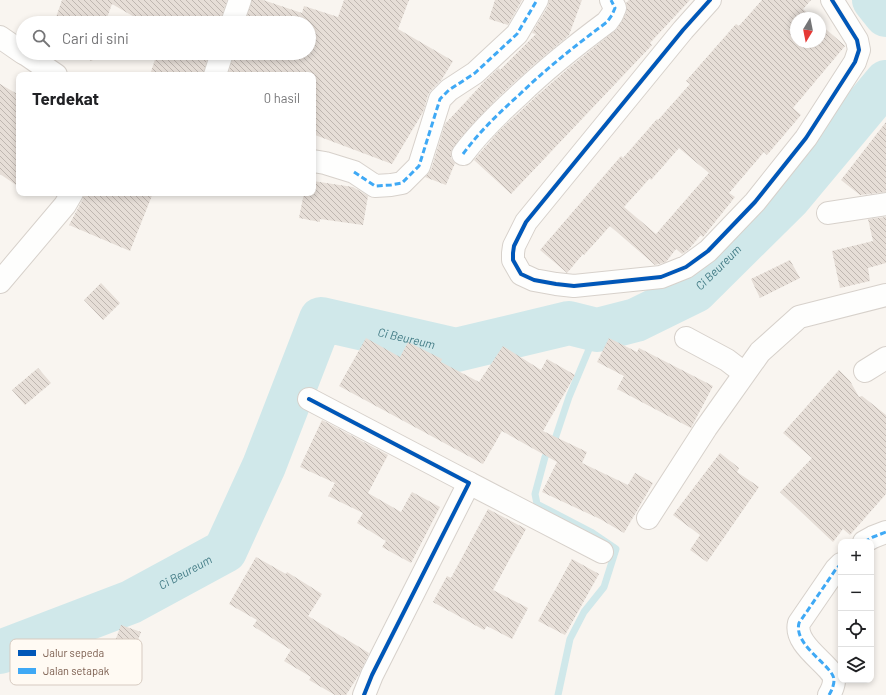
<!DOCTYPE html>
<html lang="id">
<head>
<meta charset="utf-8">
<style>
	:root { --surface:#fff; --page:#f2f2f2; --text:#202124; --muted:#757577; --line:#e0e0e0 }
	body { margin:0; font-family:Barlow,sans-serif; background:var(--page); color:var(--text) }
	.controls { position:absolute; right:12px; bottom:12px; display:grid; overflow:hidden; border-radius:8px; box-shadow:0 2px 6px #0003 }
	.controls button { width:36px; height:36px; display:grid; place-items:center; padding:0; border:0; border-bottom:1px solid var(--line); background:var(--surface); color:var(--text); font:20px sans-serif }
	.compass { position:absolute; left:790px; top:12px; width:36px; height:36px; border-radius:50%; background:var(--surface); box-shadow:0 2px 6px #0003; rotate:190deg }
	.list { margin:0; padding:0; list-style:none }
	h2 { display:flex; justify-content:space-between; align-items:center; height:52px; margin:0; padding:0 16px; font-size:17px }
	h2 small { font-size:13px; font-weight:400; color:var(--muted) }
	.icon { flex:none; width:22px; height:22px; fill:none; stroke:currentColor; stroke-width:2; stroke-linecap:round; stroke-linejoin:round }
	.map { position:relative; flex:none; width:886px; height:695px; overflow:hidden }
	.search { position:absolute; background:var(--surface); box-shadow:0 2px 6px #0003; left:16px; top:16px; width:300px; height:44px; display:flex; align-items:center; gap:10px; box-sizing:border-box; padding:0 14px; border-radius:22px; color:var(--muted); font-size:15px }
	.panel { position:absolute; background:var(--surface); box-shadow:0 2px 6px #0003; left:16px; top:72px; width:300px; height:124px; border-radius:8px }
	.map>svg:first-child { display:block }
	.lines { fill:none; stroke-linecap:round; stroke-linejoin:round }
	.stream { stroke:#d0e8ea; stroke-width:7 }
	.river { stroke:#d0e8ea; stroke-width:44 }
	.building { fill:url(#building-back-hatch); fill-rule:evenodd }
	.minor-casing { stroke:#d7d1cb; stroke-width:24 }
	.minor { stroke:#fefefd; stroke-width:22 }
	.quiet { stroke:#3fa9f5; stroke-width:3; stroke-dasharray:6 3; stroke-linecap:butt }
	.cycleway-casing { stroke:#fffaf3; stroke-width:6 }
	.cycleway { stroke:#0057b8; stroke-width:4 }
	.labels { text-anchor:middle; stroke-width:4; stroke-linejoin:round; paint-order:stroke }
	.water-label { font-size:12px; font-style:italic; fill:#437c86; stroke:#fffaf3 }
	.key { fill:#fffaf3; stroke:#d7cbc1; stroke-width:1 }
	.key-label { font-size:11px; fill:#7a5c4d }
</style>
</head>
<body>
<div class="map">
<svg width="886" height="695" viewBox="0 0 886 695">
	<defs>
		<pattern id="building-back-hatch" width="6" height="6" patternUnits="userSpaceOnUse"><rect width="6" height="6" fill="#e6ded7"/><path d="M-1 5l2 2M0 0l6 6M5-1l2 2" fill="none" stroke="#bfb7b1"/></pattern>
	</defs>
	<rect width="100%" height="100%" fill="#f9f5f0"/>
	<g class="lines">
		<!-- stream -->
		<polyline class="stream" points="558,695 570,639 584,612 604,587 616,549 591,532 537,504 535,494 545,457 555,439 569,397 597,330"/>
		<!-- river -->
		<g class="river">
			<polyline points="874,0 886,15"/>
			<path id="s1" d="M0 652 131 602 225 551 264 466 321 319 456 350 569 323 597 330 636 320 695 291 790 197 886 82"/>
		</g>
	</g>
	<!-- building -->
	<g class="building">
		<polygon points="62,0 227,0 220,23 145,23 112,4 105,23 54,23"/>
		<polygon points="252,0 263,0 302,13 304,6 338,17 344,0 409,0 398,29 453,61 442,79 431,90 428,95 423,112 392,164 315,135 313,129 313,75 228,75 234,53 309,53 309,23 245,23"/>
		<polygon points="495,0 522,0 508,25 489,19"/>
		<polygon points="549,0 582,0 569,35 532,66 496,99 460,138 451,152 451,158 455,163 446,185 425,177 431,170 445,124 485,81 499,68 500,70 536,34 532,33 548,6"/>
		<polygon points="629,0 690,0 650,43 652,45 511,194 474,160 499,131 539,94 570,67 617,29 626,13 627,8 626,3"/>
		<path d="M762 0H811L803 9 813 18H796V42H820V24L845 46 793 108 801 115 767 155 764 152 729 193 735 197 703 237 701 235 688 250 682 254 676 249 666 262 655 265 610 226 584 255 583 254 567 273 566 272 540 250 621 156 623 158 657 119 658 120 690 84 686 81 736 24 739 26ZM679 148 709 173 656 234 624 207 650 178 651 180Z"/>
		<polygon points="70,53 95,53 92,61"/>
		<polygon points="157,53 209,53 203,75 150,75"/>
		<polygon points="0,84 19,95 19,187 0,174"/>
		<polygon points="886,122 886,192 860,195 841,180"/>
		<polygon points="313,181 353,187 368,196 363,225 320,219 320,222 299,218 304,193 313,193"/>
		<polygon points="84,193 153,193 130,251 69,225 83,199"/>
		<polygon points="886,217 886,263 868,268 870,281 840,288 832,251 873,241 868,219"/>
		<polygon points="790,260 800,278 760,298 751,279"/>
		<polygon points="101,283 120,303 103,320 84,300"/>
		<polygon points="366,338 400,357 408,342 442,359 441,362 479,382 503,346 541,370 547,359 575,375 543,431 587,452 582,463 628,485 635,473 653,483 624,533 600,519 542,492 557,462 502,431 483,464 339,386"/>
		<polygon points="609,338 637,352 639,348 713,386 691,428 617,389 624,376 597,362"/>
		<polygon points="38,368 51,383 25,405 12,390"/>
		<polygon points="839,370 850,381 859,397 862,396 886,415 886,494 850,535 843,529 833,542 780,492 812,458 783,433"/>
		<polygon points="322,420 388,455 368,493 401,512 412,492 440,507 411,563 382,547 386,541 357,523 363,513 328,496 335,483 300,467"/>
		<polygon points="720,453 739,468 737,472 759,487 707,562 690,550 700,535 673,515"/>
		<polygon points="488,509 526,529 493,590 528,608 512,639 487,626 484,630 433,602 447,576 451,578"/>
		<polygon points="256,557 286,574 287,572 322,594 308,616 369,653 360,673 346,695 335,695 309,680 311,677 284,661 291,650 253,626 257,620 229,604"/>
		<polygon points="572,559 599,574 565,635 538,621"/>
		<polygon points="121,625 141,632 124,678 104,671"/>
	</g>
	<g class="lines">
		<!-- minor casing -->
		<g class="minor-casing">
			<g id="minor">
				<polyline points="710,0 683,30 526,222 514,246 513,253 513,260 521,274 534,280 556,284 574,286 661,277 686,267 708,251 755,202 806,138 855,62 859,50 857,40 832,0"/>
				<polyline points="232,23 240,0"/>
				<polyline points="0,37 23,53"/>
				<polyline points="24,53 56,75"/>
				<polyline points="215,75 222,53"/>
				<path d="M463 154C480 131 499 113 520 94 547 68 576 45 607 22L612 15 615 8 611 0"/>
				<polyline points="313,161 325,163 354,172 375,186 391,185 402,183 419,166 440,99 449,90 475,73 517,34 537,0"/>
				<polyline points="828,213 886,204"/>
				<polyline points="0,282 65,205 72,193"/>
				<polyline points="686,338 727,360 744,373"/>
				<polyline points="865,371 886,358"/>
				<polyline points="309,399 469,483 372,675 364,695"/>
				<polyline points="469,483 602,552"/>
				<polyline points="648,518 706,428 760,352 799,317 886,295"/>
				<polyline points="864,542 873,537 886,532"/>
				<path d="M829 695C832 690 834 685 834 680 834 666 793 646 799 623L836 569 841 564"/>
			</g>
		</g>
		<!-- minor -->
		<use href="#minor" class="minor"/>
		<!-- quiet -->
		<g class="quiet">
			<path d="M463 154C480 131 499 113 520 94 547 68 576 45 607 22L612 15 615 8 611 0"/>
			<polyline points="354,172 375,186 391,185 402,183 419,166 440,99 449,90 475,73 517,34 537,0"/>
			<polyline points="864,542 873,537 886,532"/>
			<path d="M829 695C832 690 834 685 834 680 834 666 793 646 799 623L836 569 841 564"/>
		</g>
		<!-- cycleway casing -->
		<g class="cycleway-casing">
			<g id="cycleway">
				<polyline points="710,0 683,30 526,222 514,246 513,253 513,260 521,274 534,280 556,284 574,286 661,277 686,267 708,251 755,202 806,138 855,62 859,50 857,40 832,0"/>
				<polyline points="309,399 469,483 372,675 364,695"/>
			</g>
		</g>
		<!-- cycleway -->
		<use href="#cycleway" class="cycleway"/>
	</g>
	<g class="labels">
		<!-- water labels -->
		<g class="water-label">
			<text dy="4" stroke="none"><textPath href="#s1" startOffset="921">Ci Beureum</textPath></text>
			<text dy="4" stroke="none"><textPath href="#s1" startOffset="586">Ci Beureum</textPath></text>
			<text dy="4" stroke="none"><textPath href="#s1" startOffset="202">Ci Beureum</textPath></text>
		</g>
	</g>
	<!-- legend -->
	<rect x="10" y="639" width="132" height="46" rx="6" class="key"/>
	<rect x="18" y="650" width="18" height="6" fill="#0057b8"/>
	<rect x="18" y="668" width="18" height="6" fill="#3fa9f5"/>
	<g class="key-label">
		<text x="43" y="657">Jalur sepeda</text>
		<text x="43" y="675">Jalan setapak</text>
	</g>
</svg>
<div class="controls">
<button>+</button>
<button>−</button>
<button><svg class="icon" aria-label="locate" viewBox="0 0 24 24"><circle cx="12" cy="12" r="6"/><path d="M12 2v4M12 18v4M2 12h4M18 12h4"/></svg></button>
<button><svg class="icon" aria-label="layers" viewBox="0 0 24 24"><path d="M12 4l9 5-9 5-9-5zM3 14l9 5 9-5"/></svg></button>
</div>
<svg class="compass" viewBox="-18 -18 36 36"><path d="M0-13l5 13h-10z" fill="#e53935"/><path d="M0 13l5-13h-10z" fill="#757577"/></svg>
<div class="search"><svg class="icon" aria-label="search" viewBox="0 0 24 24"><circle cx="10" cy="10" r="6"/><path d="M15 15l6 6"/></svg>Cari di sini</div>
<section class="panel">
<h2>Terdekat<small>0 hasil</small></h2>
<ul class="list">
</ul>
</section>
</div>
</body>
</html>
